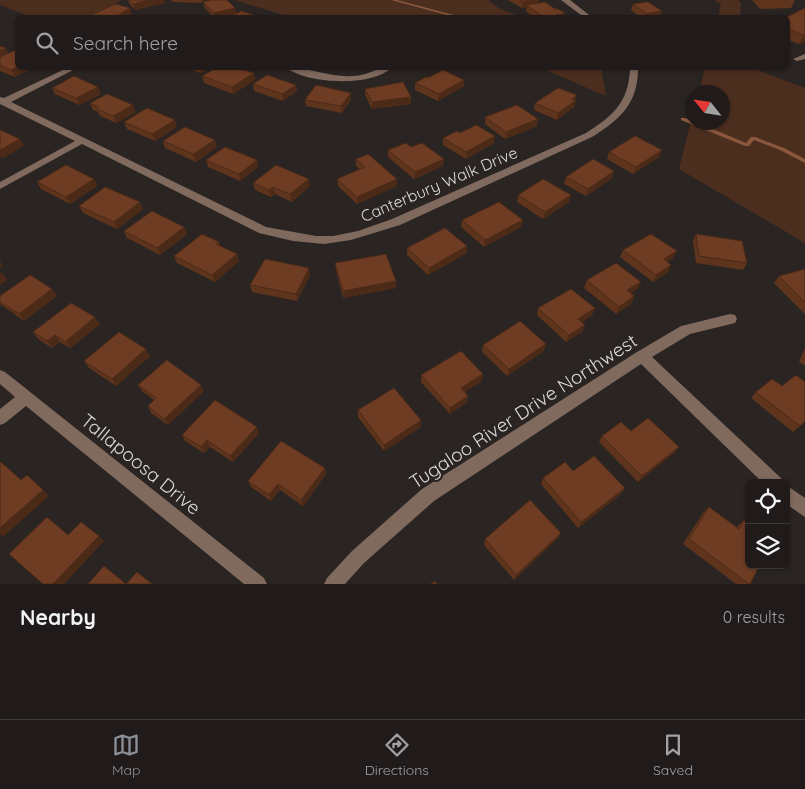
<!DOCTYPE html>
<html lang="en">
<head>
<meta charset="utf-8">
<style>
	:root { --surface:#201b1a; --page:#2d2827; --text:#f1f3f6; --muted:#a2a1a2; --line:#3d3939; --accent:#8c9099 }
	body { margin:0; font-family:Quicksand,sans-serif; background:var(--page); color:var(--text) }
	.controls { position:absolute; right:15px; bottom:15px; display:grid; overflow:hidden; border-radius:8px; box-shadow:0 1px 4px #0004 }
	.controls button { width:45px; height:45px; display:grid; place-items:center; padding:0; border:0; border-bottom:1px solid var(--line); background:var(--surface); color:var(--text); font:25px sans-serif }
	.compass { position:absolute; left:685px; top:85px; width:45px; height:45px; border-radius:50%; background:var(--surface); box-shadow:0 1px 4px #0004; rotate:300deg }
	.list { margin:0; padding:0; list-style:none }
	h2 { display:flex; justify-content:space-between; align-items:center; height:65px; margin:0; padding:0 20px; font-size:21px }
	h2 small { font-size:16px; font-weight:400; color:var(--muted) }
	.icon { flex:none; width:28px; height:28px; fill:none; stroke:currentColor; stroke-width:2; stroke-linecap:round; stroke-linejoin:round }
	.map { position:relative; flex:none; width:805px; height:584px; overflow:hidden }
	.search { position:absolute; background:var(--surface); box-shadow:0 1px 4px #0004; left:15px; right:15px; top:15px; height:55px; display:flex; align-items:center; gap:12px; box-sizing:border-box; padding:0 18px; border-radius:8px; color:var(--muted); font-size:19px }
	.sheet { height:135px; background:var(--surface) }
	nav { display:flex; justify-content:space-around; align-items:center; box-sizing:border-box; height:70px; border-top:1px solid var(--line); background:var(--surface); font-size:14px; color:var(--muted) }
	nav a { display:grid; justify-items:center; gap:2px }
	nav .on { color:var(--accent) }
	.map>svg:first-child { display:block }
	.green { fill:#4c2e1f }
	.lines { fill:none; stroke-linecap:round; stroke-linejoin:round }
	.stream { fill:#8b583d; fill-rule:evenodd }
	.minor { fill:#80695d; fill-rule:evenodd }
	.wall { fill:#5e341d }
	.shaded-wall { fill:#4c2a18 }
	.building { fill:#6d3c22; stroke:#4c2a18 }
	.labels { text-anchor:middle; stroke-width:4.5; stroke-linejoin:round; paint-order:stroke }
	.street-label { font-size:16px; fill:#dfdbda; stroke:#2a2422 }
	.near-street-label { font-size:19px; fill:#dfdbda; stroke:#2a2422 }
</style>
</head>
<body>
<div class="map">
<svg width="805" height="584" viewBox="0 0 805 584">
	<rect width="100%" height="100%" fill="#2a2422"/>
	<!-- green -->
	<g class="green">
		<polygon points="0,0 122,0 91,18 31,17 0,5"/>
		<polygon points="234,0 488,0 499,8 520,17 290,17"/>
		<polygon points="714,0 737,0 741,2 740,17 718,17 721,4"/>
		<polygon points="541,68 601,68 606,96"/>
		<polygon points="705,68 752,68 805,88 805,243 679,169 692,117 692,122 722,122 722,92 699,92"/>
	</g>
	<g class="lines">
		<!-- stream -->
		<g class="stream">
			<polygon points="391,0 397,0 465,18 458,18"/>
			<polygon points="681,118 685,118 692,121 692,122 696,122 746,143 751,137 755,137 784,148 805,159 805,163 780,150 754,140 749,146 745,146 681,120"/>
		</g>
		<!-- minor -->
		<g class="minor">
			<polygon points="561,0 570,0 593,18 585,18"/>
			<polygon points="805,54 805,59 797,61 793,59"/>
			<path d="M67 68H77L11 102 266 227 316 236H333L358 231 392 219 586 133C613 116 629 102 630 68H638C638 103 621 119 592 137L400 225 351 240 324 244 293 241 259 233 82 144 0 189V182L75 141 0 104V97L4 98Z"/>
			<path d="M287 68C305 66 331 78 353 76 367 76 379 66 391 68 372 87 307 84 287 68Z"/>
			<polygon points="730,314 735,315 737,319 735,323 690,334 652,357 781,478 783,483 763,483 641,364 434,501 364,563 345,584 324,584 327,578 352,551 422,489 637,352 681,326"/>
			<polygon points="0,370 5,372 264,578 267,584 244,584 26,406 5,423 0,425 0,409 15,397 0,384"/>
			<polygon points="786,485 805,498 805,517 786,504"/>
		</g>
	</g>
	<!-- wall -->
	<g class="wall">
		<polygon points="128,0 164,0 165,3 135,10 129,3"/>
		<polygon points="171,0 204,0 201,3 172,2"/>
		<polygon points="508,0 539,0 538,3 564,18 534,18 526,11 527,7 522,8"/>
		<polygon points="752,0 795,0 791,8 760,9"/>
		<polygon points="203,2 236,13 232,15 223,18 214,18 205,8"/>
		<polygon points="633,4 662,11 660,17 641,18 631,10"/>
		<polygon points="805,8 805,42 799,44 788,40 788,18"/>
		<polygon points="0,46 8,53 15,77 0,71"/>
		<polygon points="185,68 211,68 201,73"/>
		<polygon points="442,68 471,68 470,70 442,69"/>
		<polygon points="663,68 698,68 697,70 664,68"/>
		<polygon points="244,70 255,80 233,94 204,83 202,76"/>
		<polygon points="428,78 464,80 464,86 438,101 415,90 415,83"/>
		<polygon points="253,84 296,85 297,91 283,101 254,91"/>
		<polygon points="52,88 101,94 79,105 55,94"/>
		<polygon points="365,89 411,97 411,104 372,109 365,95"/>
		<polygon points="351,93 351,100 342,113 306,106 305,100"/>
		<polygon points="577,95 574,107 557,120 534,110 535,103"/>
		<polygon points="90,103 136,112 116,123 100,116 98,112 93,110"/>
		<polygon points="485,117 537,126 505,139 485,124"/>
		<polygon points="124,122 177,127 155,141 127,129"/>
		<polygon points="460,133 494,143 466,159 443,145 443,138"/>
		<polygon points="163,141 217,147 196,162 165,148"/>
		<polygon points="411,147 444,159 443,166 414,179 388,157 388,150"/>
		<polygon points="662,150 659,157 633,174 607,159 609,152"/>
		<polygon points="356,159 397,186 357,204 338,186 337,179 360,169 356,166"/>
		<polygon points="206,160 257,160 258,167 240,181 208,167"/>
		<polygon points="614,171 612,178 586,196 564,184 566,177"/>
		<polygon points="94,179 97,186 70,204 41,189 37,182"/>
		<polygon points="253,183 310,186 292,202 275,194 271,197 255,190"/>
		<polygon points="518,195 571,195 569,202 543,219 517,202"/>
		<polygon points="79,206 143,209 117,229 83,213"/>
		<polygon points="462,220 521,227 484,247 461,227"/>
		<polygon points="184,227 187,234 160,255 127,238 124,231"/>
		<polygon points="696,234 747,263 743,270 696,263 693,241"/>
		<polygon points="219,242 220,246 237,254 239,261 215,282 177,263 174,256"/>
		<polygon points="467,246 467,253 428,275 407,255 407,248"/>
		<polygon points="623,250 673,258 667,262 671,265 668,272 653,282 620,257"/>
		<polygon points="335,263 396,281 396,288 343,298 336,270"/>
		<polygon points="805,269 805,314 774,283 779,276"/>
		<polygon points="310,275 297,301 252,292 250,285"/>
		<polygon points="587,280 641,282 637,289 630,293 634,296 631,304 616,314 584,288"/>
		<polygon points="52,289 57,296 24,321 0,304 0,296"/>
		<polygon points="538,308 595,308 592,315 582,322 585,325 582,332 566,342 537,315"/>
		<polygon points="100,324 70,348 60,342 52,348 38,339 33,332"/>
		<polygon points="483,345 544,351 507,376 482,352"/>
		<polygon points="805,348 805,365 799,362"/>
		<polygon points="150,356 116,386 89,368 84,361"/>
		<polygon points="421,375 482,381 465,392 468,396 467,402 450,414 421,382"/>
		<polygon points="805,382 805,422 793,432 751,398 756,392"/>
		<polygon points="138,385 204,391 168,425 151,413 148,406 154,400 142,391"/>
		<polygon points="358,410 421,420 421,427 384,451 358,417"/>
		<polygon points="631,431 674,453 638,482 599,442 602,436"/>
		<polygon points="259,433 233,462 210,447 204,453 185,441 182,435"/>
		<polygon points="325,468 326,474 303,506 280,490 271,501 251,487 248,481"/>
		<polygon points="573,471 621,494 578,528 541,484 543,478"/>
		<polygon points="709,507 737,527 744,520 750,584 736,584 683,544 703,513"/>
		<polygon points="561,533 558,538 514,580 484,545 485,539"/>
	</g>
	<!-- shaded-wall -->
	<g class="shaded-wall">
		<polygon points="149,0 164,0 165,3 135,10 133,4"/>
		<polygon points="532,0 539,0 538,5 527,5 527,7 522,8 523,2"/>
		<polygon points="130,8 132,14 127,18 114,18"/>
		<polygon points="235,8 237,14 223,18 215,18 214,13"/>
		<polygon points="662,11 660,17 646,18 647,14"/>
		<polygon points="565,13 564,18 544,18"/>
		<polygon points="804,35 805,35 805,42 799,44"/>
		<polygon points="6,48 9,55 0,59 0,51"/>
		<polygon points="18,67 34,68 15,77 11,70"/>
		<polygon points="200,68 211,68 201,73"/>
		<polygon points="254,73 255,80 233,94 232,87"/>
		<polygon points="464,80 464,86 438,101 439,94"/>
		<polygon points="296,85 297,91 283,101 282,94"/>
		<polygon points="98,87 101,94 79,105 76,98"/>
		<polygon points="351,93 351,100 342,113 341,106"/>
		<polygon points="577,95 574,107 557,120 558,113 572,99"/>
		<polygon points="411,97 411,104 372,109 372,102"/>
		<polygon points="133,105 136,112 116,123 113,116"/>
		<polygon points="538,119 537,126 505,139 506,132"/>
		<polygon points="175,120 177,127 155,141 152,134"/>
		<polygon points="495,136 494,143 466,159 466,152"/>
		<polygon points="20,139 24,146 2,159 0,156 0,150"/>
		<polygon points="215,140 217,147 196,162 193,154"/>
		<polygon points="662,150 659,157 633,174 636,167"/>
		<polygon points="444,159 443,166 414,179 415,172"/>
		<polygon points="257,160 258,167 240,181 239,174"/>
		<polygon points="614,171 612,178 586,196 588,189"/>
		<polygon points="94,179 97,186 70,204 66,197"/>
		<polygon points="309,179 310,186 292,202 290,194"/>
		<polygon points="397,179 397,186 357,204 357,197"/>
		<polygon points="273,187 275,194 271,197 269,190"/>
		<polygon points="571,195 569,202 543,219 545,212"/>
		<polygon points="140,202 143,209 117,229 114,222"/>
		<polygon points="523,220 521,227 484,247 485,240"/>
		<polygon points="184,227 187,234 160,255 157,248"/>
		<polygon points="467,246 467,253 428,275 429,268"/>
		<polygon points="677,251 673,258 660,266 664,259"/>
		<polygon points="237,254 239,261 215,282 212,275"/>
		<polygon points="0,261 3,266 0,268"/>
		<polygon points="671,265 668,272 653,282 656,275"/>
		<polygon points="309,268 310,275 297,301 296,294"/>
		<polygon points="2,272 7,280 0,285 0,274"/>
		<polygon points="396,281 396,288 343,298 343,291"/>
		<polygon points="641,282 637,289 624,298 627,290"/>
		<polygon points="52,289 57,296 24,321 19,314"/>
		<polygon points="634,296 631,304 616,314 619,307"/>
		<polygon points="595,308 592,315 576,326 578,319"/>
		<polygon points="95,317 100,324 70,348 65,342"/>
		<polygon points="585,325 582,332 566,342 569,335"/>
		<polygon points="55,335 60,342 52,348 47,341"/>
		<polygon points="546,344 544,351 507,376 509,369"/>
		<polygon points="146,349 150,356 116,386 112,379"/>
		<polygon points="483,374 482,381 460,395 461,388"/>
		<polygon points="201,385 204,391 168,425 164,419"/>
		<polygon points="468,396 467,402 450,414 450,408"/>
		<polygon points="421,420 421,427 384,451 384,445"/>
		<polygon points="257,427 259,433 233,462 230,456"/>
		<polygon points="207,440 210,447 204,453 201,447"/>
		<polygon points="679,447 674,453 638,482 642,476"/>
		<polygon points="325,468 326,474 303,506 301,500"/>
		<polygon points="278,484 280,490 271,501 269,495"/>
		<polygon points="625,488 621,494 578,528 581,522"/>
		<polygon points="43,490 49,496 3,537 0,534 0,528"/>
		<polygon points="561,533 558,538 514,580 516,575"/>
		<polygon points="99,536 104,541 64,584 53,584"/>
	</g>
	<!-- building -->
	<g class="building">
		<polygon points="129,0 149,0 133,4"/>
		<polygon points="211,0 227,0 235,8 214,13 203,2"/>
		<polygon points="520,0 532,0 523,2"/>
		<polygon points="545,2 555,9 558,9 565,13 544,18 527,5"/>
		<polygon points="648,2 662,11 647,14 633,4"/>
		<polygon points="116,4 130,8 114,18 98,18 91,15"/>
		<polygon points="805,8 805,35 804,35 788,29 788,18 785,18"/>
		<polygon points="241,11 263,18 228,18"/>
		<polygon points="0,46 6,48 0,51"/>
		<polygon points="18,49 18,67 11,70 0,65 0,57"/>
		<polygon points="216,68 237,68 254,73 232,87 202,76"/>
		<polygon points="443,70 464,80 439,94 415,83 426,77 428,78"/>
		<polygon points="267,75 296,85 282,94 253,84"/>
		<polygon points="74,76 98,87 76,98 52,88"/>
		<polygon points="403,82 411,97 372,102 365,89"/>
		<polygon points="316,85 351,93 341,106 305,100"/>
		<polygon points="558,88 577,95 572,99 575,101 558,113 535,103"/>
		<polygon points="107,94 133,105 113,116 97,109 99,107 90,103"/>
		<polygon points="517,105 538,119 506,132 485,117"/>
		<polygon points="147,108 175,120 152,134 124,122"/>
		<polygon points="476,125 495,136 466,152 443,138 457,131 460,133"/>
		<polygon points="185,127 215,140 193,154 163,141"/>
		<polygon points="0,130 20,139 0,150"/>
		<polygon points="635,136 662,150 636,167 609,152"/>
		<polygon points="406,143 411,147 422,143 444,159 415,172 388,150"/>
		<polygon points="225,147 257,160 239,174 206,160"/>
		<polygon points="368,154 397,179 357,197 337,179 365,167 356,159"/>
		<polygon points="593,159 614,171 588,189 566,177"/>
		<polygon points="66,165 94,179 66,197 37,182"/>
		<polygon points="276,165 309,179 290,194 273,187 269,190 253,183"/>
		<polygon points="543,179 571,195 545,212 518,195"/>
		<polygon points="105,187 140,202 114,222 79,206"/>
		<polygon points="499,202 523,220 485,240 462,220"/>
		<polygon points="152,211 184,227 157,248 124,231"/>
		<polygon points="445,228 467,246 429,268 407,248"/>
		<polygon points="202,234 219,242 216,244 237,254 212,275 174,256"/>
		<polygon points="651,234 677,251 664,259 671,265 656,275 623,250"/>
		<polygon points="696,234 742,241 747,263 699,256"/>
		<polygon points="386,254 396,281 343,291 335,263"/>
		<polygon points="265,259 309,268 296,294 250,285"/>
		<polygon points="616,263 641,282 627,290 634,296 619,307 587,280"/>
		<polygon points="805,269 805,302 779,276"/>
		<polygon points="30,275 52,289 19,314 0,302 0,296"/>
		<polygon points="571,289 595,308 578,319 585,325 569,335 538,308"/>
		<polygon points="71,303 95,317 65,342 55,335 47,341 33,332"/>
		<polygon points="520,321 546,344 509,369 483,345"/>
		<polygon points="119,332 146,349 112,379 84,361"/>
		<polygon points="461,351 483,374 461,388 468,396 450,408 421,375"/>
		<polygon points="167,360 201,385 164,419 148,406 156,398 138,385"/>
		<polygon points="796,375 805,382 805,421 800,426 756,392 772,379 782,386"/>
		<polygon points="394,388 421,420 384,445 358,410"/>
		<polygon points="215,400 257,427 230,456 207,440 201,447 182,435"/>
		<polygon points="648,418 679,447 642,476 602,436 621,422 631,431"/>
		<polygon points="281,441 325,468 301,500 278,484 269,495 248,481"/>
		<polygon points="594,456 625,488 581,522 543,478 565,462 573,471"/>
		<polygon points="1,462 21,480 27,475 43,490 0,528 0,463"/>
		<polygon points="530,500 561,533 516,575 485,539"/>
		<polygon points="709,507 739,529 744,520 749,523 749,565 760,565 750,584 749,584 689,539"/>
		<polygon points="47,517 68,535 81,522 99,536 53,584 43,584 9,554"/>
		<polygon points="104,566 126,584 137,572 152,584 88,584"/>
		<polygon points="435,581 437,584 430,584"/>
	</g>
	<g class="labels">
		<!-- street labels -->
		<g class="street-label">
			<text transform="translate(439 184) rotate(-23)" y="6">Canterbury Walk Drive</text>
		</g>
		<!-- near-street labels -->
		<g class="near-street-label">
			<text transform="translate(523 411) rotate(-33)" y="7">Tugaloo River Drive Northwest</text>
			<text transform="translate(141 464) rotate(39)" y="7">Tallapoosa Drive</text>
		</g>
	</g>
</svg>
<div class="controls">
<button><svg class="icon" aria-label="locate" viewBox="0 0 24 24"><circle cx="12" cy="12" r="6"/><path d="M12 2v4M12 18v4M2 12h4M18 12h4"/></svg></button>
<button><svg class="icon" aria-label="layers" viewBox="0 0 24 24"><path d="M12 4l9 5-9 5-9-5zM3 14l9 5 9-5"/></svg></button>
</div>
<svg class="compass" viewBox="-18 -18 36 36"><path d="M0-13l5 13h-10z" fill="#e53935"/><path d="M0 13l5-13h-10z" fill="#a2a1a2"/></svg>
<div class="search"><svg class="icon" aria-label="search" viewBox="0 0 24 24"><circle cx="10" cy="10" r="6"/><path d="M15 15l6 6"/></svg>Search here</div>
</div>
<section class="sheet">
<h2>Nearby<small>0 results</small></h2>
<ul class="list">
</ul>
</section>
<nav>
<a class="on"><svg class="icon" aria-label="map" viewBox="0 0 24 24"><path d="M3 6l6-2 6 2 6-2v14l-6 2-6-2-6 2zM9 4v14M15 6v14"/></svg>Map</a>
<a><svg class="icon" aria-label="directions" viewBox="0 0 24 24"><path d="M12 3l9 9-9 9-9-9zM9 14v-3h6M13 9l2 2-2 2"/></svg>Directions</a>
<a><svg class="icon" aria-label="saved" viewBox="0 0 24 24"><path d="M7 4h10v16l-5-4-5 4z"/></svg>Saved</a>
</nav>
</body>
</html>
